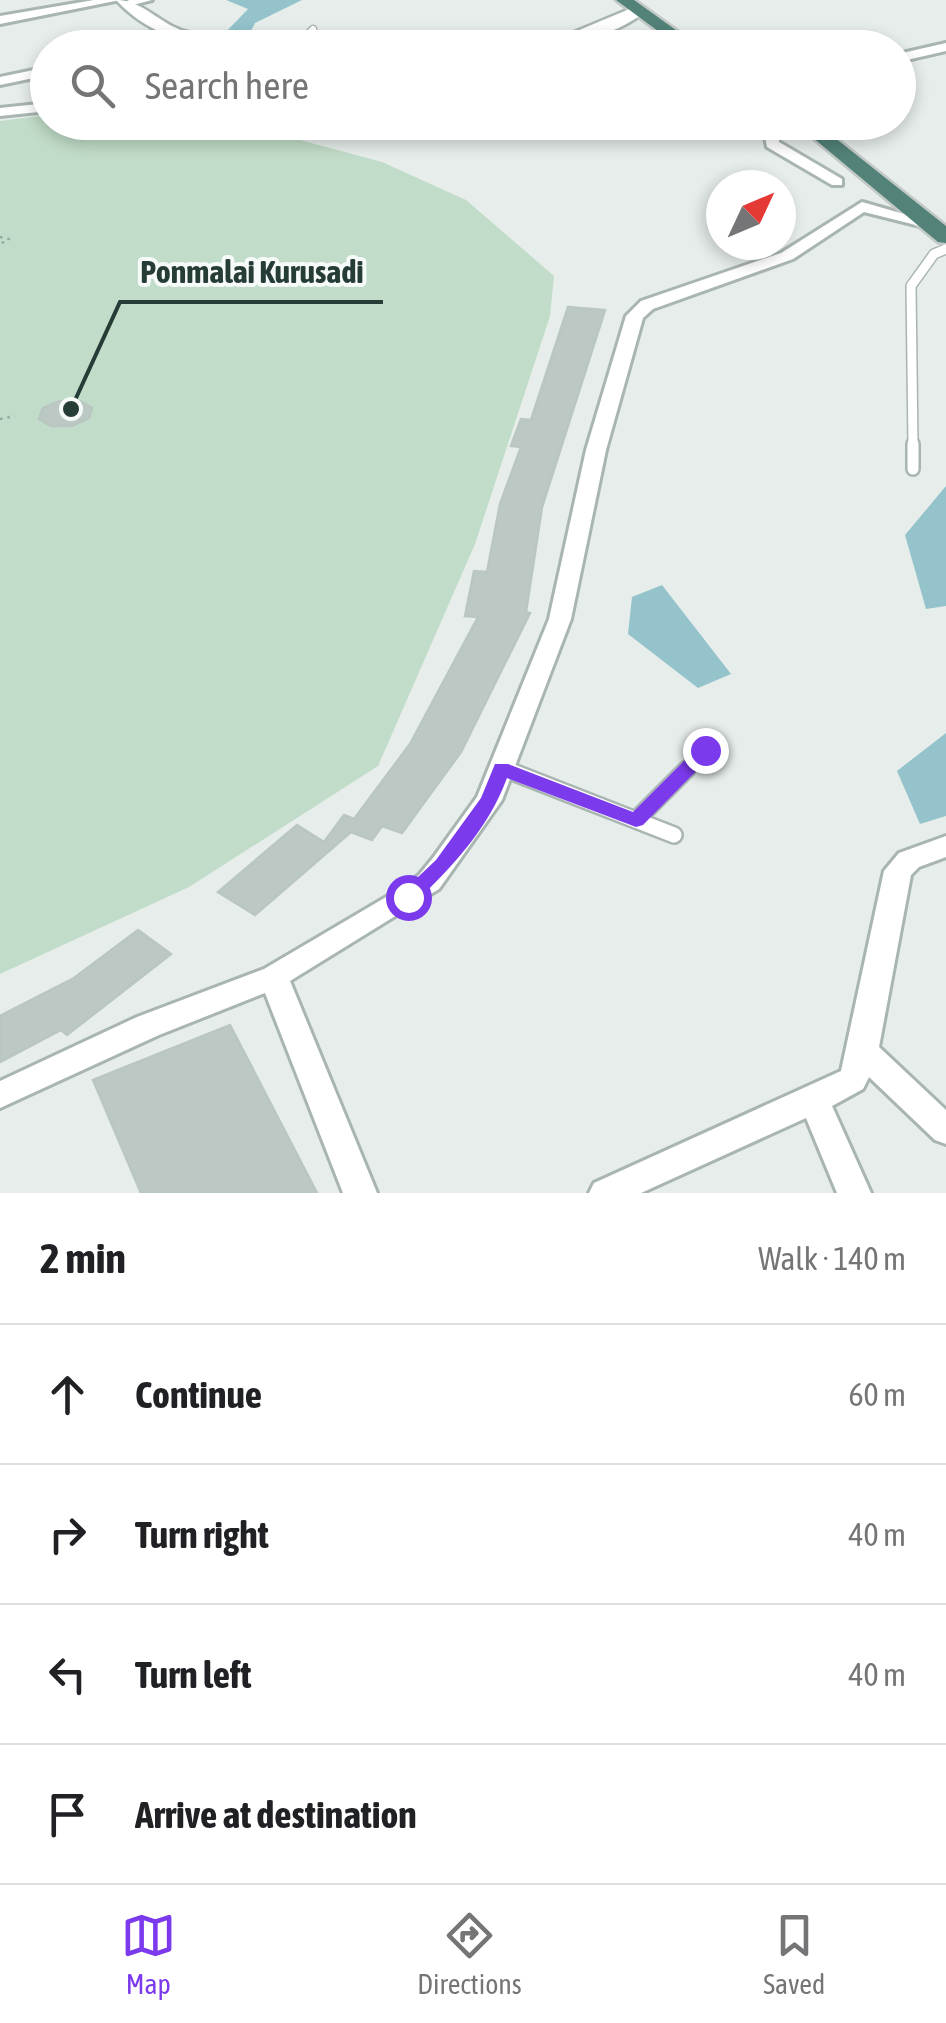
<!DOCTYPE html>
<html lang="en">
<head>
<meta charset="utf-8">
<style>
	:root { --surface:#fff; --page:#f2f2f2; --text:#202124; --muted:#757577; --line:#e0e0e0; --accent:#7c3aed }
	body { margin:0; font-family:"Asap Condensed",sans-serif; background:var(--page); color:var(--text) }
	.compass { position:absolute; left:706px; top:170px; width:90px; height:90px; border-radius:50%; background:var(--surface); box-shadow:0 5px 15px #0003; rotate:46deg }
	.stop { position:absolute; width:30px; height:30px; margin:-22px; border:8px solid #7c3aed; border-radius:50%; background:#fff }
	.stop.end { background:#7c3aed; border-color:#fff; box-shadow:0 2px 10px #0008 }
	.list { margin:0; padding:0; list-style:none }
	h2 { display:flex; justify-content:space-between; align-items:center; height:130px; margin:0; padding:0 40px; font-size:42px }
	h2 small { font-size:32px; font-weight:400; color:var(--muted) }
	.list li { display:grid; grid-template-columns:65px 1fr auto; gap:30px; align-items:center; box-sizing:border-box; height:140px; padding:0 40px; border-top:2px solid var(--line) }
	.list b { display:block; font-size:38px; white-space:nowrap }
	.list em { font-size:32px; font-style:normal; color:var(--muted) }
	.icon { flex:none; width:55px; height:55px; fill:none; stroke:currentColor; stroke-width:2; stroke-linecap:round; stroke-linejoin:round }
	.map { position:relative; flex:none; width:946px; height:1193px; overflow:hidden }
	.search { position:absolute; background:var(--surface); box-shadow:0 5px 15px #0003; left:30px; right:30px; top:30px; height:110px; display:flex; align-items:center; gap:25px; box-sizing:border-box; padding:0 35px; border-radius:55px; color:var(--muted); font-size:38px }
	.sheet { height:690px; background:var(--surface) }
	nav { display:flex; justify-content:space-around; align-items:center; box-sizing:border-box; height:140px; border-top:2px solid var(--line); background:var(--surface); font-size:28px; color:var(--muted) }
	nav a { display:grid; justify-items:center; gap:5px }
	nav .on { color:var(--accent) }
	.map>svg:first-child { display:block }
	.green { fill:#c1dcc8 }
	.water { fill:#94c3cc }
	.building { fill:#bbc8c3; stroke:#b9c6c1; stroke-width:2.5 }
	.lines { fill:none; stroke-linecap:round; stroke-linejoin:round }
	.service-far3-casing { stroke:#a9b5b1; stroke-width:9 }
	.service-far2-casing { stroke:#a9b5b1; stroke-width:12 }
	.service-far1-casing { stroke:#a9b5b1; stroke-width:16 }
	.service-casing { stroke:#a9b5b1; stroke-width:20 }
	.minor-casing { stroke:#a9b5b1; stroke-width:6 }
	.tertiary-casing { stroke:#a9b5b1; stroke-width:5 }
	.trunk-casing { stroke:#c2c9c7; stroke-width:5 }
	.path { stroke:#89ada2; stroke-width:2.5; stroke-dasharray:2.5 5; stroke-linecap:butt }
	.service-far3 { stroke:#fff; stroke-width:6 }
	.service-far2 { stroke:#fff; stroke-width:9 }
	.service-far1 { stroke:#fff; stroke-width:11 }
	.service { stroke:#fff; stroke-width:15 }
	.minor { fill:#fff; fill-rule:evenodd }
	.tertiary { fill:#fff; fill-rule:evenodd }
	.trunk { fill:#528278; fill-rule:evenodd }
	.route { fill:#7c3aed }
	.leader { fill:none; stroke:#263d37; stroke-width:4 }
	.callout-dot { fill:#263d37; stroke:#f6faf8; stroke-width:4 }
	.callout-label { font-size:32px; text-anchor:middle; font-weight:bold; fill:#263d37; stroke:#f6faf8; stroke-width:8; stroke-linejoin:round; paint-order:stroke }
</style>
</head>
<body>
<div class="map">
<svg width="946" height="1193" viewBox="0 0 946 1193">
	<rect width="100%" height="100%" fill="#e6edea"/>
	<!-- green -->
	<polygon class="green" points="47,115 48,122 236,123 382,162 466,200 554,276 550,316 475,544 378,766 189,887 0,974 0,121"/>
	<!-- water -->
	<g class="water">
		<polygon points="226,0 302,0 255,23 248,37 222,36 248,9"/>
		<polygon points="946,486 946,606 926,609 905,535"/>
		<polygon points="662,585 731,674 698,688 628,634 632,597"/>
		<polygon points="946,733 946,816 920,824 897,771"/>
	</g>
	<!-- building -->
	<g class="building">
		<polygon points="568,307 605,310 542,507 526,612 530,613 461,752 402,833 382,826 372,840 351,832 255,915 218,892 297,825 324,842 344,815 354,819 410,744 478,617 465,616 474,571 487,572 500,504 521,447 511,446 521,419 531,420"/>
		<polygon points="60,401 80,401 92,408 89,418 72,426 51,426 39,419 43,408"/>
		<polygon points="138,930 171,954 67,1035 61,1030 0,1062 0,1016 74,978"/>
		<polygon points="230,1025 317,1193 141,1193 93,1080"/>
	</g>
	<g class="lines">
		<!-- service-far3 casing -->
		<g class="service-far3-casing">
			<polyline id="service-far3" points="299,44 313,29"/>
		</g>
		<!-- service-far2 casing -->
		<g class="service-far2-casing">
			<polyline id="service-far2" points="913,446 911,286 934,254 946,249"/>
		</g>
		<!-- service-far1 casing -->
		<g class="service-far1-casing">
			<g id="service-far1">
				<polyline points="913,444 913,469"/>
				<polyline points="502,768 512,772"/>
				<polyline points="684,772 705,751"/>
			</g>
		</g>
		<!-- service casing -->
		<g class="service-casing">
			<g id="service">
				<polyline points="505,769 674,835"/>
				<polyline points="636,820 687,769"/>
			</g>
		</g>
		<!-- minor casing -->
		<g class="minor-casing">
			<g id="minor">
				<polygon points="94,0 120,0 0,24 0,16"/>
				<polygon points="129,0 152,0 125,7 123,4"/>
				<polygon points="168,28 174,32 172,35 113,48 87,48"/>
				<polygon points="406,36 484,44 490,48 402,43 402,37"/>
				<polygon points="232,41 236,42 237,48 153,48"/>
				<polygon points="946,43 946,51 898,62 898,54"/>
				<polygon points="48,67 48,75 0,85 0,77"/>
				<polygon points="48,103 48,111 0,116 0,108"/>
				<polygon points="762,122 776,122 779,142 842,179 842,185 832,185 767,147"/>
				<polygon points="862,202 932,222 924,227 864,212 793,259 653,309 643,318 606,450 571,619 502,800 439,889 290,981 377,1193 343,1193 265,993 159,1035 0,1108 0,1081 137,1017 264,969 398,890 419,875 433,858 477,797 549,619 586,450 626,316 641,301 781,253"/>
				<polygon points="946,836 946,857 919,867 911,875 879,1047 946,1110 946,1144 935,1140 869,1077 863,1089 832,1106 871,1193 837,1193 806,1118 641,1193 589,1193 594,1183 841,1071 884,871 899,853"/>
			</g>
		</g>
		<!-- tertiary casing -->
		<g class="tertiary-casing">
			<g id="tertiary">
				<path d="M116 0C145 0 162 28 192 33 232 40 275 40 316 43L324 48C251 48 170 59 116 0Z"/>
				<path d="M632 8 646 11C614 37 564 48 524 48L572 33Z"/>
			</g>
		</g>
		<!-- trunk casing -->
		<g class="trunk-casing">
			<g id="trunk">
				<polygon points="616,0 634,0 701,48 681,48"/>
				<polygon points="794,122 815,122 946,226 946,243 938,242"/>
			</g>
		</g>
		<!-- path -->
		<g class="path">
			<polyline points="0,237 9,239 0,244"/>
			<polyline points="0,419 15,416"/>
		</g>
		<!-- service-far3 -->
		<use href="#service-far3" class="service-far3"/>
		<!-- service-far2 -->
		<use href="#service-far2" class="service-far2"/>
		<!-- service-far1 -->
		<use href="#service-far1" class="service-far1"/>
		<!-- service -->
		<use href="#service" class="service"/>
		<!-- minor -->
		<use href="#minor" class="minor"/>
		<!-- tertiary -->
		<use href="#tertiary" class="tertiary"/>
		<!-- trunk -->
		<use href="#trunk" class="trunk"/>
	</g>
	<!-- route -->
	<path class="route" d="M705 744 712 746V755L643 825 636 827 507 778C489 827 453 867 415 902L408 905 397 897 436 860 481 798 495 764H508L633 812 699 746Z"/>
	<!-- callouts -->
	<path class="leader" d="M71 409L120 302H383"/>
	<circle class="callout-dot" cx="71" cy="409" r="10"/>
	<g class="callout-label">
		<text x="252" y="283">Ponmalai Kurusadi</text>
	</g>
</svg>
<svg class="compass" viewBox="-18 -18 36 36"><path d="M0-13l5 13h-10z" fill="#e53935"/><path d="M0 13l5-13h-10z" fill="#757577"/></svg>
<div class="stop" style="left:408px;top:897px"></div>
<div class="stop end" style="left:705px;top:750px"></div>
<div class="search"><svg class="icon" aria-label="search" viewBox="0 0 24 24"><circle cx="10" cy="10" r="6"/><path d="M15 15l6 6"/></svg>Search here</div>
</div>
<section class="sheet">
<h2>2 min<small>Walk · 140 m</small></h2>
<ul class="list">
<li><svg class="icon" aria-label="ahead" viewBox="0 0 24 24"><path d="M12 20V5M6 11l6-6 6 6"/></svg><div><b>Continue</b></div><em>60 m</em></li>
<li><svg class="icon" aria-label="right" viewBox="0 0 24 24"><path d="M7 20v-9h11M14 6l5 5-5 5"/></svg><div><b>Turn right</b></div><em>40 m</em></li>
<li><svg class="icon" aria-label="left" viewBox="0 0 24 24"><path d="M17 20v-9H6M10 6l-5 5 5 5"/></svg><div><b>Turn left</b></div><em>40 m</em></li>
<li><svg class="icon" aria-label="arrive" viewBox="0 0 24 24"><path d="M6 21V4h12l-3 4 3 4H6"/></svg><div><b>Arrive at destination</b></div></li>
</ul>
</section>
<nav>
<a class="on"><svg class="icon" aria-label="map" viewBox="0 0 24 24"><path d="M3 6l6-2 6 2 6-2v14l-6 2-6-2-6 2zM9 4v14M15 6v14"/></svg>Map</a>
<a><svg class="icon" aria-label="directions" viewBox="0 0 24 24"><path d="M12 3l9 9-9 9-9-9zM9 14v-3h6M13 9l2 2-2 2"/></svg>Directions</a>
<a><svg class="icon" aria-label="saved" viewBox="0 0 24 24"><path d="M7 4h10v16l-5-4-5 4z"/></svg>Saved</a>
</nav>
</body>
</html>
